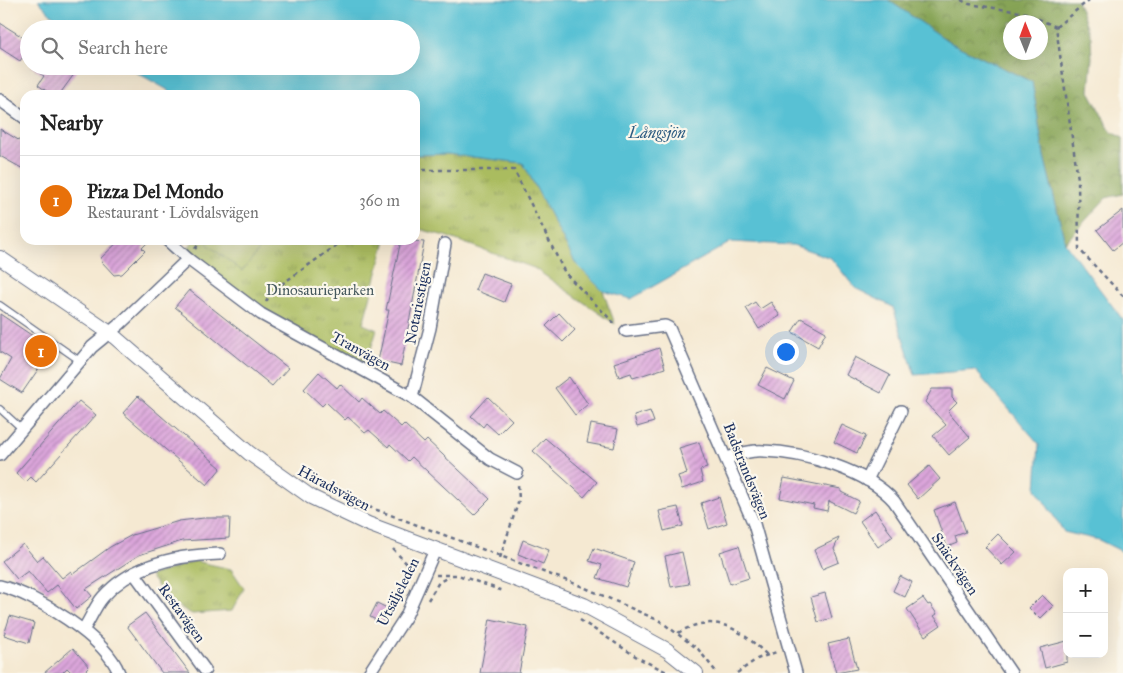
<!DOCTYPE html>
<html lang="en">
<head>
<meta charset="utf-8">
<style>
	:root { --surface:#fff; --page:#f6f6f6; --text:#222; --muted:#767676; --line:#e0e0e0; --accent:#1a73e8 }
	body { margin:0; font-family:"IM FELL Great Primer",serif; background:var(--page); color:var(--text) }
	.controls { position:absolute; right:15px; bottom:15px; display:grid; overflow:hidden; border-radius:10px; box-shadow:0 5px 20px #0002 }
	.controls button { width:45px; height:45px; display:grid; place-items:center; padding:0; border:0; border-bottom:1px solid var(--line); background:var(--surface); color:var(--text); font:25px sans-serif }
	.compass { position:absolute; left:1003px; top:15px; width:45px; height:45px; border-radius:50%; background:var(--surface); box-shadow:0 5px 20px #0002; rotate:359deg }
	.you { position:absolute; left:785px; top:351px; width:18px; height:18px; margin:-12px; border:4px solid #fff; border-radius:50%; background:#1a73e8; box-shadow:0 0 0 8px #1a73e833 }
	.badge { display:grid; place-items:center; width:32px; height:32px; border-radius:50%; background:var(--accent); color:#fff; font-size:16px; font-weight:700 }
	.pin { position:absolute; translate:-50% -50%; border:2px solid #fff; box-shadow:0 1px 5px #0006 }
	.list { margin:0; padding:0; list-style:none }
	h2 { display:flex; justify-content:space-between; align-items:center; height:65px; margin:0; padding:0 20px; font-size:21px }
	h2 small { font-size:16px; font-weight:400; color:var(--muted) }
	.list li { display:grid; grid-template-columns:32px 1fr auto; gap:15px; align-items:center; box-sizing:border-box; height:90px; padding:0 20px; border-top:1px solid var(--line) }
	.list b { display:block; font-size:19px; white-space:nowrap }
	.list p { margin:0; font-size:16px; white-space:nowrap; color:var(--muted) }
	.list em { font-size:16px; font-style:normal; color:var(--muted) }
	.icon { flex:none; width:28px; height:28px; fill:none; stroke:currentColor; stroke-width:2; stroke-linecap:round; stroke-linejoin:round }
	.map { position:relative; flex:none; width:1123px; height:673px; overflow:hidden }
	.search { position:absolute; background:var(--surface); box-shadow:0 5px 20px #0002; left:20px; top:20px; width:400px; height:55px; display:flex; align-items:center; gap:12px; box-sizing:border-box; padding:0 18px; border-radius:28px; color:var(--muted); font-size:19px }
	.panel { position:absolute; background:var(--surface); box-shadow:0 5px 20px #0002; left:20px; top:90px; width:400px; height:155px; border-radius:15px }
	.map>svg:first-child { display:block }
	.forest { fill:url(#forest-crowns); stroke:#516a5a; fill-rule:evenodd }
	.park { fill:url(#park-tufts); stroke:#62765e }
	.garden { fill:#aabc5f; stroke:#62765e }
	.water { fill:#58c1d4; stroke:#3a7899 }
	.building { fill:url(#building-hatch) }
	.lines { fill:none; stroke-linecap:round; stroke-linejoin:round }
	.service-casing { stroke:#677087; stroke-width:8 }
	.minor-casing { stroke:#677087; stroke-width:14 }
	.tertiary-casing { stroke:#677087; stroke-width:16 }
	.path { stroke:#677087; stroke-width:2.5; stroke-dasharray:4 4; stroke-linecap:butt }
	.service { stroke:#fff; stroke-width:5.5 }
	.minor { stroke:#fff; stroke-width:11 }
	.tertiary { stroke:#fff; stroke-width:14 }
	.labels { text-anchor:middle; stroke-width:4.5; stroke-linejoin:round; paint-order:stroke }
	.park-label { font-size:15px; fill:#46595e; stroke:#fbf7ec }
	.street-label { font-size:15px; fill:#1b2f5e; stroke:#fbf7ec }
	.water-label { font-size:16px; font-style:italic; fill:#2d5b81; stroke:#fbf7ec }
</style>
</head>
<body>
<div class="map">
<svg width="1123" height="673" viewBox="0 0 1123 673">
	<defs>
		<pattern id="forest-crowns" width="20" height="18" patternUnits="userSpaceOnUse" patternTransform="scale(1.25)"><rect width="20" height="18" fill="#87a456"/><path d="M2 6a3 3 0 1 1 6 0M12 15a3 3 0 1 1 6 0" fill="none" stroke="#6e864a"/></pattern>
		<pattern id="park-tufts" width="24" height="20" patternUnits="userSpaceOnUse" patternTransform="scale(1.25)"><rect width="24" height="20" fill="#aabc5f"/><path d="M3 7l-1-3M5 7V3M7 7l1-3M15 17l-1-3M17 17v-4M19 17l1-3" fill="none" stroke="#8a9952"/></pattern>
		<pattern id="building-hatch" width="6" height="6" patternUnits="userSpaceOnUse" patternTransform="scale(1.25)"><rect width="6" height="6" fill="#dca6db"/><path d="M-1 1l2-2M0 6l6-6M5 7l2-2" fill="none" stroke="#b288b5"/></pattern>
	</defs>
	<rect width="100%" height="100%" fill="#fbf7ec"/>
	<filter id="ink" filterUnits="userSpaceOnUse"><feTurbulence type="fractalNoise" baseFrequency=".02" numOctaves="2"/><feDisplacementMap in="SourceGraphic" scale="10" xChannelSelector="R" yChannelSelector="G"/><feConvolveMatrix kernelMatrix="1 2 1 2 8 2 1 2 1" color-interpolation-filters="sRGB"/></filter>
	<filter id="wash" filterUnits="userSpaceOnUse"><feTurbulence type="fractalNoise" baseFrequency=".0096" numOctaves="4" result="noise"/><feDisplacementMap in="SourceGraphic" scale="20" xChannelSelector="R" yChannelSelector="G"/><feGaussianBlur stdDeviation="1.12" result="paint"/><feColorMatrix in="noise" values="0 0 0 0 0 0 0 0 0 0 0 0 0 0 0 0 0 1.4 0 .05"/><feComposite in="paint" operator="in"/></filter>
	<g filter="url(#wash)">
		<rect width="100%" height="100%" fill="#f5e9d2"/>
		<!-- forest -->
		<path class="forest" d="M888 0H1077L1091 37 1092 58 1089 91 1111 132 1123 138V194L1106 198 1065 243 1044 156 1032 82 951 43ZM1010 22H1040V52H1010Z"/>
		<!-- park -->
		<g class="park">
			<polygon points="447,154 523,163 576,263 603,291 615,324 534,268 445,236 415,228 415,155"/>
			<polygon points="194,240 386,240 363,324 377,330 364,370 261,314 183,255"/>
			<polygon points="195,561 231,569 244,588 232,611 192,614 170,602 150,576"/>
		</g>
		<!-- garden -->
		<polygon class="garden" points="211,240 267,240 242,271 207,244"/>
		<!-- water -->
		<polygon class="water" points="38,0 888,0 951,43 1032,82 1044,156 1065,243 1123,320 1123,552 1099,540 1064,532 1036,489 1039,444 975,370 915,375 893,307 855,288 831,258 793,245 731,242 631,299 603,291 576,264 523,163 447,154 415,155 415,95 171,95 168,90 125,66 411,66 411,29 65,29"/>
		<g id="blocks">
			<!-- building -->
			<g class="building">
				<polygon points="0,23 29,41 29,48 20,61 0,48"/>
				<polygon points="31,66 80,66 59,95 52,95 38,85 44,76"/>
				<polygon points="0,129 25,144 25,170 0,156"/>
				<polygon points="1123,210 1123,242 1113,250 1097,230"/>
				<polygon points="120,240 150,240 142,248 145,251 122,274 114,275 102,262 101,258"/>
				<polygon points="401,240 424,242 401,366 378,361 389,310 386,310"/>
				<polygon points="482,273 511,284 504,302 475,290"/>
				<polygon points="189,290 288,368 272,386 175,307"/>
				<polygon points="755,302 760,309 771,302 780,316 759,329 746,308"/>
				<polygon points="559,313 575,330 563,342 546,326"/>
				<polygon points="0,314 52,349 22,393 0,379 11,359 0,352"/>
				<polygon points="801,318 826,332 818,347 792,332"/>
				<polygon points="659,348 665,368 633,378 631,373 619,377 614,363"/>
				<polygon points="855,357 890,375 881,393 846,375"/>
				<polygon points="767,368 794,381 785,399 758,385"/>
				<polygon points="319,372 337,388 340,384 359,402 362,398 380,414 383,411 401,427 404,424 424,443 427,440 490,499 474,515 412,457 408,461 390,444 388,447 369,430 365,433 348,417 345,420 326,402 322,406 304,389"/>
				<polygon points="569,377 588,404 575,415 555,388"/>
				<polygon points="932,389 952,389 952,397 957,402 948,411 970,437 949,455 933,436 946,425 925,402"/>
				<polygon points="138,396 221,468 207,485 123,413"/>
				<polygon points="488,397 512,420 498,434 486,423 483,427 471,416"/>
				<polygon points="79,401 96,415 36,482 31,477 26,482 16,473"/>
				<polygon points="650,411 654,422 637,427 634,416"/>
				<polygon points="591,424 618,429 614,448 587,443"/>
				<polygon points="842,425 866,436 857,453 834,442"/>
				<polygon points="545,438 597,482 584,497 533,451"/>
				<polygon points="699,442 707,468 700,470 703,482 682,489 678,476 687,473 679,448"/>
				<polygon points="929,466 940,479 918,499 907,485"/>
				<polygon points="784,478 841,489 841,492 859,501 853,513 829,501 827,511 813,508 814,505 780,498"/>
				<polygon points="719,497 727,523 709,529 701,503"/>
				<polygon points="955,502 966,532 955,536 957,543 947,547 934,510"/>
				<polygon points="678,507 683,526 664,531 659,511"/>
				<polygon points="875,510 886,526 885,528 886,527 893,536 878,547 860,521"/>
				<polygon points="204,518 230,518 229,538 182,541 139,555 86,589 92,596 76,609 57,585 47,593 28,571 17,579 2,561 23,544 37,561 43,556 62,578 71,571 73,574 110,547 132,535 179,521"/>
				<polygon points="998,534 1016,552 1002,565 985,547"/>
				<polygon points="839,538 834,549 839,562 822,569 814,550"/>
				<polygon points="523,540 549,550 543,564 518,554"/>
				<polygon points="739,546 749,578 730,584 720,552"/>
				<polygon points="594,548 634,562 626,587 597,578 602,565 589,561"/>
				<polygon points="682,552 689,584 671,587 665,556"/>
				<polygon points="900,576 912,582 905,597 893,591"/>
				<polygon points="825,593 832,618 818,622 811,597"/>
				<polygon points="1042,595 1053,606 1040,619 1029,608"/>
				<polygon points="923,598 928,605 930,604 937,614 934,616 941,625 925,636 907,609"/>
				<polygon points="377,603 389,609 382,623 370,617"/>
				<polygon points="145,613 190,673 162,673 127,626"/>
				<polygon points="10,616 34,623 29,643 4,635"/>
				<polygon points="490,619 528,627 519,673 480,673"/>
				<polygon points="849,639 857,669 836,673 828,644"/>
				<polygon points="1067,641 1067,662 1045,668 1040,648"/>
				<polygon points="73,648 89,667 83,673 72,673 67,668 62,673 44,673"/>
			</g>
		</g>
	</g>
	<g filter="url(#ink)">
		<use href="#blocks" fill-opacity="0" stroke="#677087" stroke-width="1"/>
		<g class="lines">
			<!-- service casing -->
			<g class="service-casing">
				<g id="service">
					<polyline points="0,305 80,361"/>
					<polyline points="0,409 22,429"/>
				</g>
			</g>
			<!-- minor casing -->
			<g class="minor-casing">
				<g id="minor">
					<polyline points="0,100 25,118"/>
					<polyline points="167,240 188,259 261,314 412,397 490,459 517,473"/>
					<polyline points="626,331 665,326 669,328 754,524 796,673"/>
					<polyline points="412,397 430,328 445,244"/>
					<polyline points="0,455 92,347 120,324 188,259"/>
					<path d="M727 458C739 454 751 450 764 451 804 452 868 471 894 501L1011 673"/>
					<polyline points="867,480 901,411"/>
					<polyline points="134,573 205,670"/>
					<path d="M0 586C35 594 106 638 119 673"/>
					<path d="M83 630C90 620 95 606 103 597 132 564 178 555 220 554"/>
					<polyline points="369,673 406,616 435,550"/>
				</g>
			</g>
			<!-- tertiary casing -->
			<g class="tertiary-casing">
				<polyline id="tertiary" points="0,258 110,333 249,453 311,497 368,524 584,605 667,650 696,673"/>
			</g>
			<!-- path -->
			<g class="path">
				<polyline points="961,0 969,4 1026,13 1056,27 1078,179 1079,249 1123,296"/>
				<polyline points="1056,27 1089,0"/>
				<polyline points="79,29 83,24"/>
				<polyline points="415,170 514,170 565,273 616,325"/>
				<polyline points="195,249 202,240"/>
				<polyline points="266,302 272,291 344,240"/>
				<polyline points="361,504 581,586 660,621 698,649 717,673"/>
				<polyline points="393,549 408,565 414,567"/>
				<polyline points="500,558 519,500 518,484"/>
				<polyline points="436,575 458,575 503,591"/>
				<polyline points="428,600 439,582 449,577"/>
				<polyline points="580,620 640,659 669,673"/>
				<path d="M678 633C715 611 740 629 767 655"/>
				<polyline points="737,673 757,659 779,651"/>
			</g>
			<!-- service -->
			<use href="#service" class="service"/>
			<!-- minor -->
			<use href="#minor" class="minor"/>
			<!-- tertiary -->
			<use href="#tertiary" class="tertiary"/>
		</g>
	</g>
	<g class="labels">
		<!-- park labels -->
		<g class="park-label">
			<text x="320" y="295">Dinosaurieparken</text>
		</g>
		<!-- street labels -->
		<g class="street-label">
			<text transform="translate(418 303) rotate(-79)" y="5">Notariestigen</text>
			<text transform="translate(361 351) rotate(29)" y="5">Tranvägen</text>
			<text transform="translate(747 471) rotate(68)" y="5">Badstrandsvägen</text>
			<text transform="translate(334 488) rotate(28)" y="5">Häradsvägen</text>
			<text transform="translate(955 564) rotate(56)" y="5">Snäckvägen</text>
			<text transform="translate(398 592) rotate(-63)" y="5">Utsäljeleden</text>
			<text transform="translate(182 613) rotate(54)" y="5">Restavägen</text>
		</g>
		<!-- water labels -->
		<g class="water-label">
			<text x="657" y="138">Långsjön</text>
		</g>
	</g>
</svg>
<div class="controls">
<button>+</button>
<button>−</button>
</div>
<svg class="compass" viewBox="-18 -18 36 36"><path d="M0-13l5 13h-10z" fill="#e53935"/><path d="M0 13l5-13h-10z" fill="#767676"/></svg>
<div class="you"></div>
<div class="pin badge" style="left:41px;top:351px;background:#e8710a">1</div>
<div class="search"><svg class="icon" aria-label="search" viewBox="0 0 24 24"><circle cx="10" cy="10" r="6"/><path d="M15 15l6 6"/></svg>Search here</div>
<section class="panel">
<h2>Nearby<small></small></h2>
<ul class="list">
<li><span class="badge" style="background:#e8710a">1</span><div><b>Pizza Del Mondo</b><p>Restaurant · Lövdalsvägen</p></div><em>360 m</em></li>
</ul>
</section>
</div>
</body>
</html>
